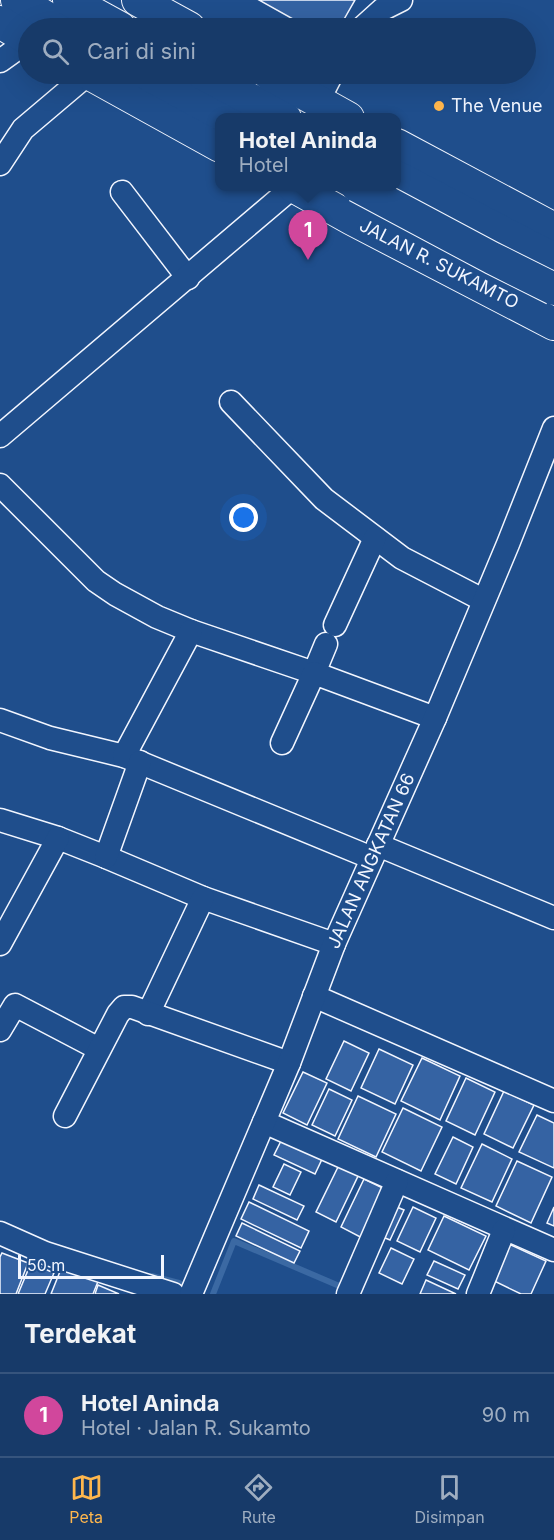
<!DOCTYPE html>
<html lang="id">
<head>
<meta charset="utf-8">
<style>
	:root { --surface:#173a69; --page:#20416f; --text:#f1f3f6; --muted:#9eadc0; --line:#36547d; --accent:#ffb74d }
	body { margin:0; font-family:Inter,sans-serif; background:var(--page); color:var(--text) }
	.scale { position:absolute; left:18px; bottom:15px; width:146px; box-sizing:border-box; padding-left:6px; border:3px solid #f2f6ff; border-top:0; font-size:16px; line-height:21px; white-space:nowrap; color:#f2f6ff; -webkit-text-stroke:4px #1f4e8c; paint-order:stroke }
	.you { position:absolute; left:244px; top:518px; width:21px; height:21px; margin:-15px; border:4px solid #fff; border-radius:50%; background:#1a73e8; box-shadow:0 0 0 9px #1a73e833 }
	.badge { display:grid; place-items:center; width:39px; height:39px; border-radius:50%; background:var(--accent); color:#fff; font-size:20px; font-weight:700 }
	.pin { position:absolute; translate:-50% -50px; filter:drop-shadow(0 2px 3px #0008) }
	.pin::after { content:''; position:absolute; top:32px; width:21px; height:18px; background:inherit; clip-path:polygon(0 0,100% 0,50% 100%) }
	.popup { position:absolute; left:215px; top:113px; width:186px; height:78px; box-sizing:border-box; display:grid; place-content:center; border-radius:12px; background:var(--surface); filter:drop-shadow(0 2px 4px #0005); font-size:20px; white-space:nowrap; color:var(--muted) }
	.popup b { font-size:22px; color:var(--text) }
	.popup::after { content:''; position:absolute; left:50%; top:100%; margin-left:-12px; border:12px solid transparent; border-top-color:var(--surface) }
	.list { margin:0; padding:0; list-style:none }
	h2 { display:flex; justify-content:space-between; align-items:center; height:78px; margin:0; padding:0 24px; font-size:26px }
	h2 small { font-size:20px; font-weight:400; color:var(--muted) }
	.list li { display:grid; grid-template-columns:39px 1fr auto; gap:18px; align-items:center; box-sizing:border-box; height:84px; padding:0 24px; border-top:2px solid var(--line) }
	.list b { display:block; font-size:22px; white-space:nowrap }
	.list p { margin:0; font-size:20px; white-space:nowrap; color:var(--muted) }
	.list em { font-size:20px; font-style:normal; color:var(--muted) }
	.icon { flex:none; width:33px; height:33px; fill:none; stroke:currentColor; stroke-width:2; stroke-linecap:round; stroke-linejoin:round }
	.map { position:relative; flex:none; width:554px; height:1294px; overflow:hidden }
	.search { position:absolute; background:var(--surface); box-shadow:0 6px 24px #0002; left:18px; right:18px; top:18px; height:66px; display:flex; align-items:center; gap:15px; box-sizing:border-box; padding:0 21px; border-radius:33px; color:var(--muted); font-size:22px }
	.sheet { height:162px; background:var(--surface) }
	nav { display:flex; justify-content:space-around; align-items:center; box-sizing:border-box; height:84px; border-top:2px solid var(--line); background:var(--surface); font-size:16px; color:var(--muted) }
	nav a { display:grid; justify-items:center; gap:3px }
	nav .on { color:var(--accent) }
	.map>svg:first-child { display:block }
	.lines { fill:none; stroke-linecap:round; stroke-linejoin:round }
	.stream { stroke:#3b69a3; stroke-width:6 }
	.building { fill:#3563a3; stroke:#f2f6ff; stroke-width:1.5 }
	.minor-casing { stroke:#f2f6ff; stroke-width:25 }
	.highway-casing { stroke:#f2f6ff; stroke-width:34 }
	.minor { stroke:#1f4e8c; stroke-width:22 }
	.highway { stroke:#1f4e8c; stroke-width:32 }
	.highway-bridge-casing { stroke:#f2f6ff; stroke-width:34; stroke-linecap:butt }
	.highway-bridge { stroke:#1f4e8c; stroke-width:32 }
	.poi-dot { fill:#ffb74d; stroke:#1f4e8c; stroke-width:2 }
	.labels { text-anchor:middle; stroke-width:4.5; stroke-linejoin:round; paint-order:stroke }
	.poi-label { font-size:18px; fill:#f2f6ff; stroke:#1f4e8c; text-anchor:start }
	.street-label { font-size:18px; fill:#f2f6ff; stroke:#1f4e8c }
</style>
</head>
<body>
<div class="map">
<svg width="554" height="1294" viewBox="0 0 554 1294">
	<rect width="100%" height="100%" fill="#1f4e8c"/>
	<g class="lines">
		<!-- stream -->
		<g class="stream">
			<polyline points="152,1276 179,1283"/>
			<polyline points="213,1294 234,1241 344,1288"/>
		</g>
	</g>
	<!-- building -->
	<g class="building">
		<polygon points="259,0 355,0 339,28 309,28"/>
		<polygon points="344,1041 369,1053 351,1091 326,1079"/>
		<polygon points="379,1049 413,1065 395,1104 361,1088"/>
		<polygon points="422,1058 460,1076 440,1120 401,1101"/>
		<polygon points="303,1072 327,1083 307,1125 283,1113"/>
		<polygon points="466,1078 495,1092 475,1135 446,1121"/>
		<polygon points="329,1089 352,1100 335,1136 312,1125"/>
		<polygon points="504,1091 534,1105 513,1148 484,1134"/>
		<polygon points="358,1096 396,1114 376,1157 338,1139"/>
		<polygon points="403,1108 442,1127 421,1171 382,1152"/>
		<polygon points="537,1115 554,1123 554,1168 519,1152"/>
		<polygon points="283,1137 323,1157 315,1174 274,1155"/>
		<polygon points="453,1137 473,1147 456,1184 435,1174"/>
		<polygon points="482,1144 512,1159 492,1202 461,1188"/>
		<polygon points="517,1161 552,1177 531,1223 496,1206"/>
		<polygon points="284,1164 301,1172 290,1195 273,1187"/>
		<polygon points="339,1165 359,1174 336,1222 316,1212"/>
		<polygon points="364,1179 389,1191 366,1240 341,1227"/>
		<polygon points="259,1185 304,1206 297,1220 253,1199"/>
		<polygon points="249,1202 309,1231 301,1248 241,1219"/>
		<polygon points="392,1205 404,1210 390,1240 378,1235"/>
		<polygon points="413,1207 436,1218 420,1252 397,1241"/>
		<polygon points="554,1207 554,1226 547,1223"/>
		<polygon points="444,1216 486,1236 469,1270 428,1250"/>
		<polygon points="242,1223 300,1251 294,1263 236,1236"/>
		<polygon points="509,1244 546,1261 531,1294 521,1294 492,1280"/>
		<polygon points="391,1248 414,1259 402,1284 379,1273"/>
		<polygon points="2,1253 28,1263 16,1294 0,1294 0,1257"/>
		<polygon points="434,1261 465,1275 458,1289 427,1275"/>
		<polygon points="31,1263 54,1273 45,1294 18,1294"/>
		<polygon points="63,1264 99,1279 93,1294 51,1294"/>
		<polygon points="426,1280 456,1294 420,1294"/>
		<polygon points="98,1285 119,1294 95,1294"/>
	</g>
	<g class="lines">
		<!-- minor casing -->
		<g class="minor-casing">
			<g id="minor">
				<polyline points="362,28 383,9 401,0"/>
				<polyline points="0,61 28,41"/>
				<polyline points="318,101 332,74"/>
				<polyline points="0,164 23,129 88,74"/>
				<polyline points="122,192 188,278"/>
				<polyline points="231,402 324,499 402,558 483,600"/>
				<polyline points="0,436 293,187"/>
				<polyline points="0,485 96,581 115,594 157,617 191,631 314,673 326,644"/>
				<polyline points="335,625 375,538"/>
				<polyline points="0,720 50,738 124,756 372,858"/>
				<polyline points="282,743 314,673 435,718"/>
				<polyline points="124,756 191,631"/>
				<polyline points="0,820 58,838 106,857 203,898 334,944"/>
				<polyline points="378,845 554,918"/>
				<polyline points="106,857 140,762"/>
				<polyline points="0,944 58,838"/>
				<polyline points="314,996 554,1101"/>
				<polyline points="148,1014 203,898"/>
				<polyline points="0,1030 15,1005 99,1049"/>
				<polyline points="65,1116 118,1014 124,1007 132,1007 289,1063"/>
				<polyline points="264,1122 554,1250"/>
				<polyline points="0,1233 45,1253 173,1294"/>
				<polyline points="191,1294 289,1063 334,944 435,718 508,544 554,428"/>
				<polyline points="348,1294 397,1181"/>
				<polyline points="478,1294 504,1230"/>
			</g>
		</g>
		<!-- highway casing -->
		<g class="highway-casing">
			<g id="highway">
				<polyline points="17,0 64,28"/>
				<polyline points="69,0 120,28"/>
				<polyline points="138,0 189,28"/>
				<polyline points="0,22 28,39"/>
				<polyline points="90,74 220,146"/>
				<polyline points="147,74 228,118"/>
				<polyline points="203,74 285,118"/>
				<polyline points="269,74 348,118"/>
				<polyline points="397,145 554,229"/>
				<polyline points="397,177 554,259"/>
				<polyline points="293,186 352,219 554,324"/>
			</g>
		</g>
		<!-- minor -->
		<use href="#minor" class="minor"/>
		<!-- highway -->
		<use href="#highway" class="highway"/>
		<!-- highway-bridge casing -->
		<g class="highway-bridge-casing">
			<polyline id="highway-bridge" points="357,186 492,258 554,289"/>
		</g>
		<!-- highway-bridge -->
		<use href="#highway-bridge" class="highway-bridge"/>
	</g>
	<!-- markers -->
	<circle class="poi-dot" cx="439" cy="106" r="6"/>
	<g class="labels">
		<!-- poi labels -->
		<g class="poi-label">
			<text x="451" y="112">The Venue</text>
		</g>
		<!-- street labels -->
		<g class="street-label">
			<text transform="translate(439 264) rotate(27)" y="6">JALAN R. SUKAMTO</text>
			<text transform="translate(371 861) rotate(-66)" y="6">JALAN ANGKATAN 66</text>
		</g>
	</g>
</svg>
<div class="scale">50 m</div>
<div class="you"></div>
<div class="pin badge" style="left:308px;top:260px;background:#d1479c">1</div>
<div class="popup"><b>Hotel Aninda</b>Hotel</div>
<div class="search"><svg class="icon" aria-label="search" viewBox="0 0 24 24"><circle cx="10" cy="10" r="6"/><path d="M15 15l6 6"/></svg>Cari di sini</div>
</div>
<section class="sheet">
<h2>Terdekat<small></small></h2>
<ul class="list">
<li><span class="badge" style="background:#d1479c">1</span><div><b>Hotel Aninda</b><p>Hotel · Jalan R. Sukamto</p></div><em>90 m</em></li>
</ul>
</section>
<nav>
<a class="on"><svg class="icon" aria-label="map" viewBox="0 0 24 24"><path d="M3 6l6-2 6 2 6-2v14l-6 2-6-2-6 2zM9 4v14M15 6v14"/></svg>Peta</a>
<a><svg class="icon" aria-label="directions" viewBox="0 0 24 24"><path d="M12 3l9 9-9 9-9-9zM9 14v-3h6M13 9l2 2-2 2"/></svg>Rute</a>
<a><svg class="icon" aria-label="saved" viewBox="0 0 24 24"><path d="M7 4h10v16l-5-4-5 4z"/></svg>Disimpan</a>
</nav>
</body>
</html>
